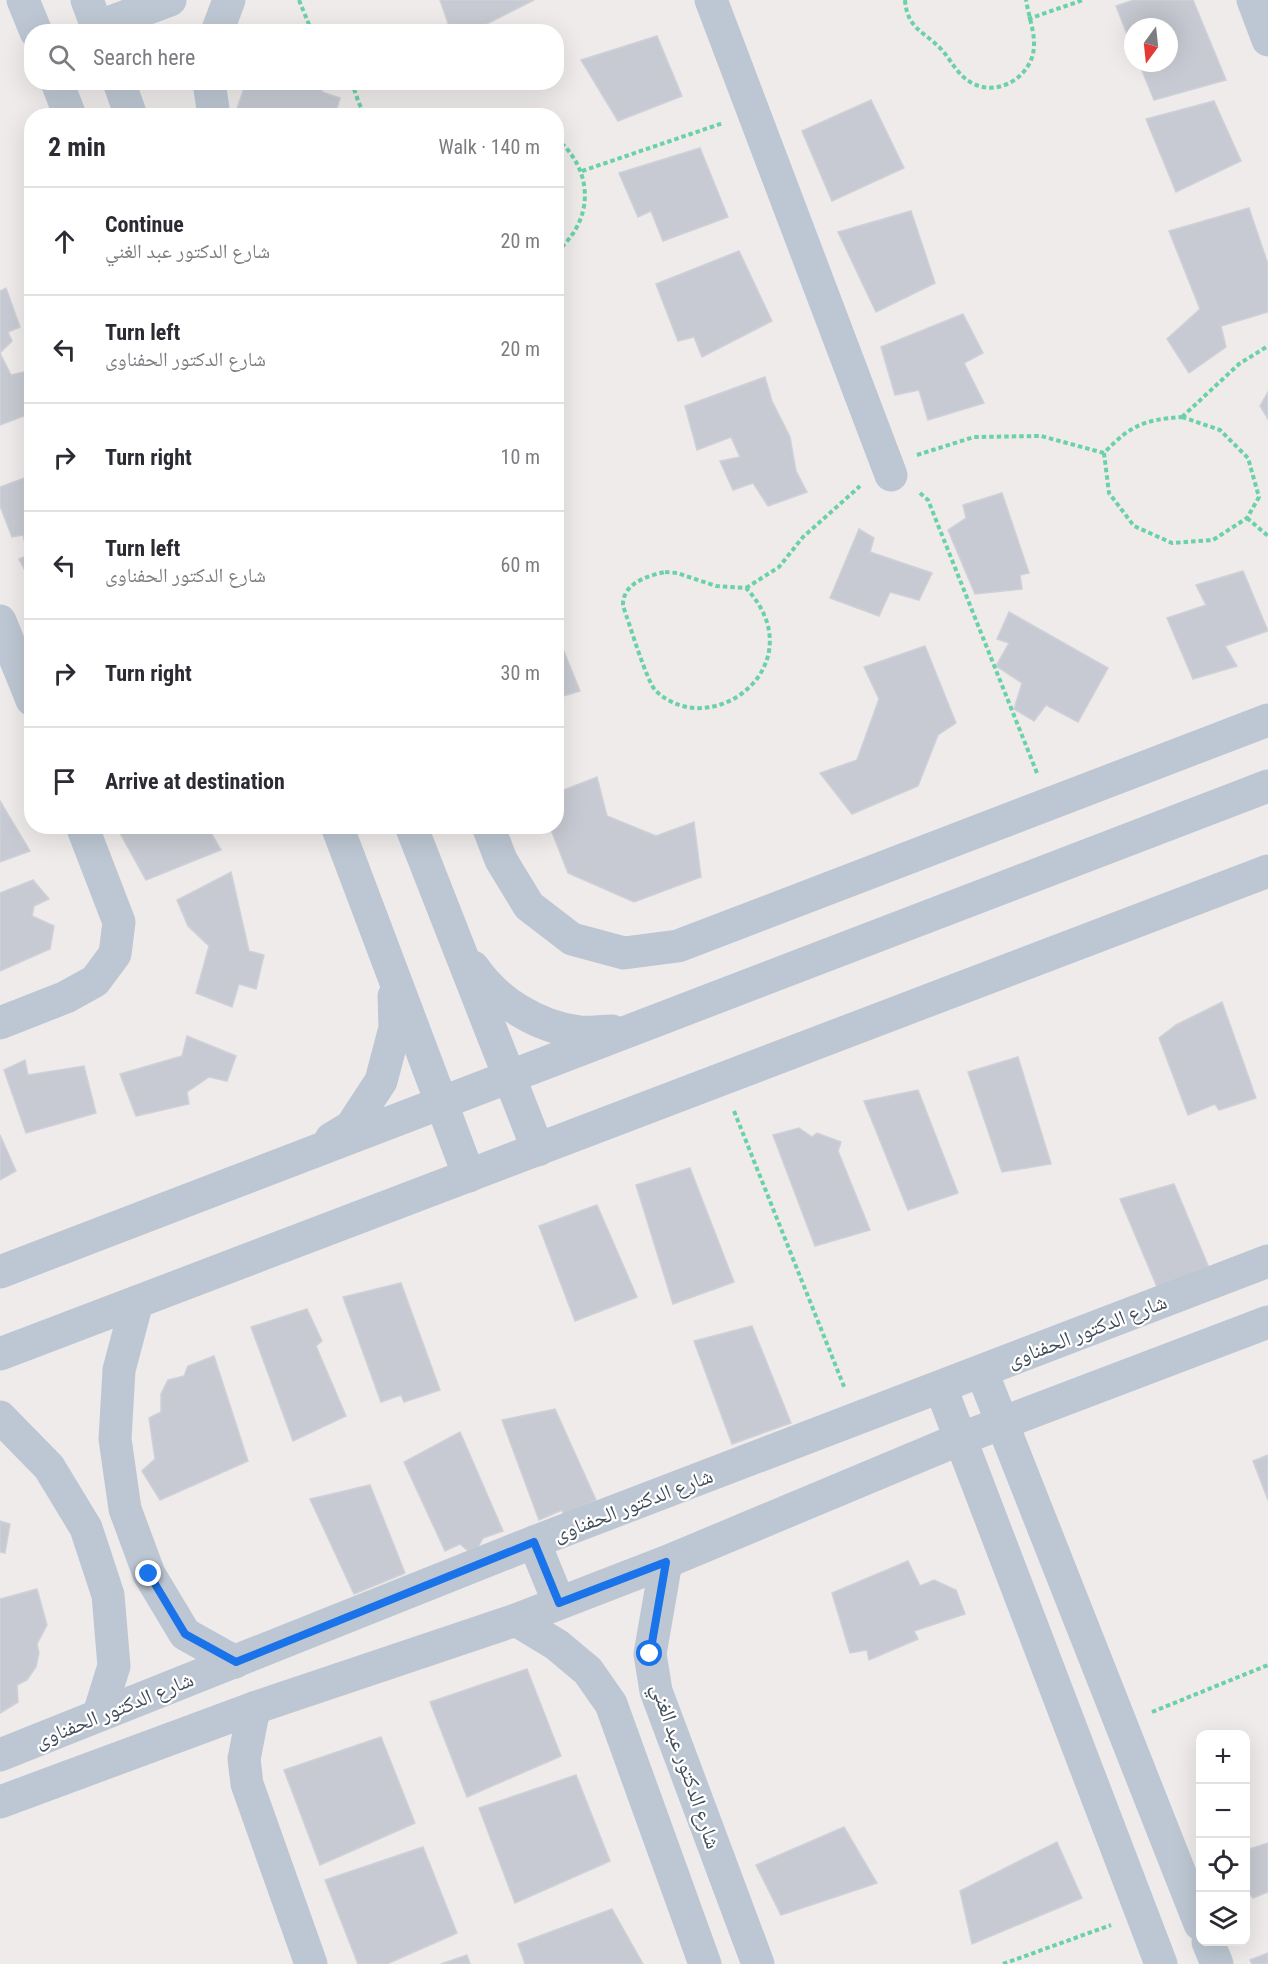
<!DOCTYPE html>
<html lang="en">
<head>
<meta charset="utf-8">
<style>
	:root { --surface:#fff; --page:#f7f7f7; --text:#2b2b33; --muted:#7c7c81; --line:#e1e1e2 }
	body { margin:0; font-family:"Roboto Condensed","Noto Naskh Arabic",sans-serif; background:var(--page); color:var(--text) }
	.controls { position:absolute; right:18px; bottom:18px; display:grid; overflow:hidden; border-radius:12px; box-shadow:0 6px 24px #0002 }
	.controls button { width:54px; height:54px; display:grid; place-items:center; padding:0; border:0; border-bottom:2px solid var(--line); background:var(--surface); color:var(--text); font:30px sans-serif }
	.compass { position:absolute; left:1124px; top:18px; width:54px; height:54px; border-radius:50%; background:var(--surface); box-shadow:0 6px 24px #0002; rotate:195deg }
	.stop { position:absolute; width:18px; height:18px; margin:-14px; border:4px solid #1a73e8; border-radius:50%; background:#fff }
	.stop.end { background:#1a73e8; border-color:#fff; box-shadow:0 2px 6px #0008 }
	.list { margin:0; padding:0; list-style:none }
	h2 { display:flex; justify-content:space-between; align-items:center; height:78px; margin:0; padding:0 24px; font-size:26px }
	h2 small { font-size:20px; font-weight:400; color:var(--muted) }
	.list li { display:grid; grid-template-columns:39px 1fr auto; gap:18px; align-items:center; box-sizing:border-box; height:108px; padding:0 24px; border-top:2px solid var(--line) }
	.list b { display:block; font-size:22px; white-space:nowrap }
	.list p { margin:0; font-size:20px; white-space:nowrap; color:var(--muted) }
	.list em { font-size:20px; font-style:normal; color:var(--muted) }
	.icon { flex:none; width:33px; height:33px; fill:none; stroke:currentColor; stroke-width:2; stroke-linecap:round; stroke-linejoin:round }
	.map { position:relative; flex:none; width:1268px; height:1964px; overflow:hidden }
	.search { position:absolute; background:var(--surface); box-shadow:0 6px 24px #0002; left:24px; top:24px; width:540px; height:66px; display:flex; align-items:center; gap:15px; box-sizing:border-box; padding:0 21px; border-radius:24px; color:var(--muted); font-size:22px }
	.panel { position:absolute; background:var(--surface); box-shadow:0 6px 24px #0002; left:24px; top:108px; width:540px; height:726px; border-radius:24px }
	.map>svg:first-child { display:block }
	.building { fill:#c7cad2; stroke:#cfd1d8; stroke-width:1.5 }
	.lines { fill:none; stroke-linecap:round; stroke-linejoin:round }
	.path { stroke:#6bd1a8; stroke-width:4; stroke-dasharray:4.5 3; stroke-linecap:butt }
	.minor { stroke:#bdc7d3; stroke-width:33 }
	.route { stroke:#1a73e8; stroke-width:8 }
	.labels { text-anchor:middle; stroke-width:4.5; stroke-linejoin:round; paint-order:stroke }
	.street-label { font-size:21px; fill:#434d5a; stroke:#fff }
</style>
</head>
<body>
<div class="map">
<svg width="1268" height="1964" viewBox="0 0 1268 1964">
	<rect width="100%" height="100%" fill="#efebeb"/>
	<!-- building -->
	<g class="building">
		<polygon points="440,0 534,0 471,32 451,32"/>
		<polygon points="1134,0 1193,0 1226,80 1154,100 1139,63 1169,63 1169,27 1133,27 1133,49 1116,6"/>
		<polygon points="657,36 682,96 618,121 581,60"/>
		<polygon points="246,82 324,82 322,92 340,98 335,116 240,116 237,109"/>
		<polygon points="871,100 904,168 832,201 802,131"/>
		<polygon points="1214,101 1241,161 1176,192 1146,119"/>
		<polygon points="700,148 728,217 663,241 651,211 638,217 619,173"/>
		<polygon points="1249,208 1268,264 1268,312 1221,326 1226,347 1189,373 1167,339 1200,309 1169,231"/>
		<polygon points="911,211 935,283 876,312 838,232"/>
		<polygon points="739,251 772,321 702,357 694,337 678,341 656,284"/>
		<polygon points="6,288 20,327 8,332 12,341 0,353 11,375 32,370 32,413 0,425 0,291"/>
		<polygon points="963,314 983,353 964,363 984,403 928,420 919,390 895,395 881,347"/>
		<polygon points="765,377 772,401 790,437 796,471 807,492 768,506 753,483 733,490 720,461 740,457 731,437 697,450 685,406"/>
		<polygon points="1268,392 1268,419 1260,406"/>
		<polygon points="32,475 32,584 19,559 28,555 23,535 12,537 0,506 0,487"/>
		<polygon points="1002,493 1029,573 1020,575 1022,589 975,594 948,530 966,518 963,505"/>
		<polygon points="859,529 874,538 870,552 932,573 919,600 890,592 879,616 830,598"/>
		<polygon points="1243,571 1268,631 1225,646 1237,666 1193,679 1167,618 1206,605 1196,585"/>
		<polygon points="1009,612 1108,668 1078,722 1046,705 1034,721 1014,709 1022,683 996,666 1009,643 997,639"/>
		<polygon points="561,644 580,691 560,697 556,717 556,645"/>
		<polygon points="925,646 956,723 938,735 918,786 852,814 820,773 857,760 879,699 864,667"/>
		<polygon points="597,777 607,816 656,836 694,822 701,877 634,902 568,873 550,827 556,826 556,793"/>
		<polygon points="0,801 30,851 0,862"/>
		<polygon points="116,826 158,826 159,829 164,826 207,826 221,850 146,880"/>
		<polygon points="231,872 249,951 264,955 256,989 239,984 232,1007 196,993 209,946 188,926 177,900"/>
		<polygon points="33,880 49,899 34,906 32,916 54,926 50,949 0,971 0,893"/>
		<polygon points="1222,1002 1256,1098 1219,1110 1215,1104 1188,1115 1159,1038 1176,1025"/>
		<polygon points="187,1036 236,1056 227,1081 209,1077 187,1092 189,1104 136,1116 120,1074 182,1056"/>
		<polygon points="1018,1057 1051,1164 1002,1172 968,1072"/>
		<polygon points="25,1060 28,1075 84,1066 96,1113 26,1133 4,1070"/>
		<polygon points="918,1090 958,1193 908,1210 864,1101"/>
		<polygon points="799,1128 812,1137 817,1133 841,1142 838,1151 870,1230 815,1246 773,1135"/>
		<polygon points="0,1135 16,1171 0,1180"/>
		<polygon points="690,1168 734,1282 673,1304 636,1185"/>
		<polygon points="1174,1184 1212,1275 1160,1294 1120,1199"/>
		<polygon points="597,1205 637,1297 575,1321 539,1226"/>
		<polygon points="401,1283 440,1390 404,1402 401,1395 381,1402 343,1297"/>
		<polygon points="307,1309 322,1341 316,1346 346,1416 293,1441 251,1327"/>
		<polygon points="752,1326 791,1423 732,1444 694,1341"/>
		<polygon points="214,1356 248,1461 160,1500 142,1471 155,1459 149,1418 161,1412 161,1394 168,1380 184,1376 188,1366"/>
		<polygon points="555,1409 596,1500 564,1516 562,1510 539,1520 502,1420"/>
		<polygon points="460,1432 503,1531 483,1538 478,1547 468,1551 460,1544 445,1551 404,1462"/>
		<polygon points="1268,1455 1268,1500 1253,1461"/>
		<polygon points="370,1485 405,1573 354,1594 310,1499"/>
		<polygon points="0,1521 10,1524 5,1553 0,1552"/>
		<polygon points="908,1561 920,1586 934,1580 956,1590 965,1614 914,1631 918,1639 869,1660 867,1650 850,1653 832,1593"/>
		<polygon points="37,1589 47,1625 37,1644 39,1653 36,1667 27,1680 17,1685 18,1702 0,1713 0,1599"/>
		<polygon points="527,1669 561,1756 467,1797 430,1702"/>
		<polygon points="381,1737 415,1823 320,1865 284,1770"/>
		<polygon points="576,1775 610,1861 515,1903 479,1808"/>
		<polygon points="844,1827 877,1883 781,1915 756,1865"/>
		<polygon points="1057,1842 1082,1898 972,1944 960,1891"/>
		<polygon points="1268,1843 1268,1892 1253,1898 1246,1890 1246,1850"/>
		<polygon points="423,1847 457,1933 387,1964 358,1964 325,1880"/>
		<polygon points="612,1909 643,1964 525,1964 518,1944"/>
		<polygon points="1268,1953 1268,1964 1252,1964 1250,1960"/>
		<polygon points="467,1955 470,1964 441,1964"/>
	</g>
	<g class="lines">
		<!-- path -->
		<g class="path">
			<polyline points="299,0 312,32"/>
			<path d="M905 0C907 29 925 32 941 49 952 61 957 75 972 83 999 98 1034 75 1034 45 1035 35 1028 12 1026 0"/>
			<polyline points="1028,19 1083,0"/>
			<path d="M351 82C357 94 358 107 367 116"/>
			<path d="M556 138C594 170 595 220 556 252"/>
			<polyline points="582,171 723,123"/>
			<path d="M1182 417 1220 430 1248 458 1259 497 1247 518 1213 540 1172 543 1134 526 1109 493 1104 453C1131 425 1143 420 1182 417Z"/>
			<polyline points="1182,417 1239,364 1268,346"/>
			<polyline points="917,455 974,437 1041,436 1104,453"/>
			<polyline points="920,493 928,500 1037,773"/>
			<polyline points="1247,518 1268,536"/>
			<path d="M665 572 677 573 716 586 746 588C817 664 712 744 656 691 647 683 629 622 623 606 622 584 646 576 665 572Z"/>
			<polyline points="746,588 779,567 803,537 860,486"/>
			<polyline points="734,1111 845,1389"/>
			<polyline points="1152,1712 1268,1665"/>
			<polyline points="1003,1964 1111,1925"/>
		</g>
		<!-- minor -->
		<g class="minor">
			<polyline points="23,0 36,32"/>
			<polyline points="87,0 99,32"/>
			<polyline points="711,0 891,475"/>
			<polyline points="1253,0 1268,40"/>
			<polyline points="97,27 170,0"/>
			<polyline points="217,32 229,0"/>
			<polyline points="57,82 70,116"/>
			<polyline points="119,82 131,116"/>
			<polyline points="209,82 214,116"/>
			<polyline points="0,621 32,700"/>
			<polyline points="337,826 469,1176"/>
			<polyline points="411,826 538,1150"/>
			<polyline points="488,826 501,860 529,906 572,939 624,953 678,946 1268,720"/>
			<path d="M473 967C496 1001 537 1027 579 1032 590 1033 601 1031 612 1031"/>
			<polyline points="0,1023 66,997 95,981 115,954 119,922 82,826"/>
			<polyline points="331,1139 351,1127 381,1081 395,1028 394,996"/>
			<polyline points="0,1272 1268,786"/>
			<polyline points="137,1302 119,1370 115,1439 125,1509 149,1574 185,1634 235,1662"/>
			<polyline points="0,1354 1268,871"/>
			<polyline points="982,1372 1200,1924"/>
			<polyline points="941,1388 1161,1964"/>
			<polyline points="0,1417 49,1467 86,1528 108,1595 114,1666 99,1714"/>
			<polyline points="534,1542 559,1603"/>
			<polyline points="666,1562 650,1654 656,1691 758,1964"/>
			<polyline points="516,1620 557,1645 588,1671 611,1704 705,1964"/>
			<polyline points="254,1708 244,1759 247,1784 311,1964"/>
			<polyline points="0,1755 534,1542 1268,1261"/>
			<polyline points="0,1802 254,1708 516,1620 666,1562 960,1439 1268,1322"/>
			<polyline points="1208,1942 1217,1964"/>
		</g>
	</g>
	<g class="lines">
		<!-- route -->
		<polyline class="route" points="149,1574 185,1634 236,1662 534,1542 559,1603 666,1562 650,1654"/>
	</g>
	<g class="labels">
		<!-- street labels -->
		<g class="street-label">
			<text transform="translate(1087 1331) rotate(-21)" y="7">شارع الدكتور الحفناوى</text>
			<text transform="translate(633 1505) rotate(-21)" y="7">شارع الدكتور الحفناوى</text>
			<text transform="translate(114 1710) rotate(-22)" y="7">شارع الدكتور الحفناوى</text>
			<text transform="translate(686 1766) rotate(71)" y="7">شارع الدكتور عبد الغني</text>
		</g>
	</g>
</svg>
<div class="controls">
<button>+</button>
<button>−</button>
<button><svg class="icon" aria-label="locate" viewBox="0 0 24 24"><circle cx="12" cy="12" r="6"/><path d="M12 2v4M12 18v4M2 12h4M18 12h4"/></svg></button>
<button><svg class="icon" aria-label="layers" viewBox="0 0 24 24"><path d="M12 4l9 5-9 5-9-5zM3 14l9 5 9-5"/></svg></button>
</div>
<svg class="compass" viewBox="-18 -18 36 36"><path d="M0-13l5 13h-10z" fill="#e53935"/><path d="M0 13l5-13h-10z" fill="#7c7c81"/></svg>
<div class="stop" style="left:650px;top:1654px"></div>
<div class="stop end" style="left:149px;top:1574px"></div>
<div class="search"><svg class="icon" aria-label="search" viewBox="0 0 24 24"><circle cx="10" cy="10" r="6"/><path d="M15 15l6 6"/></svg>Search here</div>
<section class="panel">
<h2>2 min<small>Walk · 140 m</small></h2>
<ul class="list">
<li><svg class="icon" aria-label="ahead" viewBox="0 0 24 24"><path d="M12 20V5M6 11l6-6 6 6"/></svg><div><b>Continue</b><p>شارع الدكتور عبد الغني</p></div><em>20 m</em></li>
<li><svg class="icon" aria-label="left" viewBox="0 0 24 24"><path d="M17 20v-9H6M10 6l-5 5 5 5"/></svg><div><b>Turn left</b><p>شارع الدكتور الحفناوى</p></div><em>20 m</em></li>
<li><svg class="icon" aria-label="right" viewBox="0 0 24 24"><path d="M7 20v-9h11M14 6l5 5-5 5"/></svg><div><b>Turn right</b></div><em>10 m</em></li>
<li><svg class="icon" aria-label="left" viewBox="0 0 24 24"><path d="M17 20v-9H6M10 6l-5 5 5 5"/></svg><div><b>Turn left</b><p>شارع الدكتور الحفناوى</p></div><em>60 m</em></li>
<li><svg class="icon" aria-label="right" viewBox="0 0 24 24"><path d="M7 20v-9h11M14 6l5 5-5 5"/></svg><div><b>Turn right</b></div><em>30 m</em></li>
<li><svg class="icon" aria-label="arrive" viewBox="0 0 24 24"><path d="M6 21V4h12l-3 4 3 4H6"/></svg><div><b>Arrive at destination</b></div></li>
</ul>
</section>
</div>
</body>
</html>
